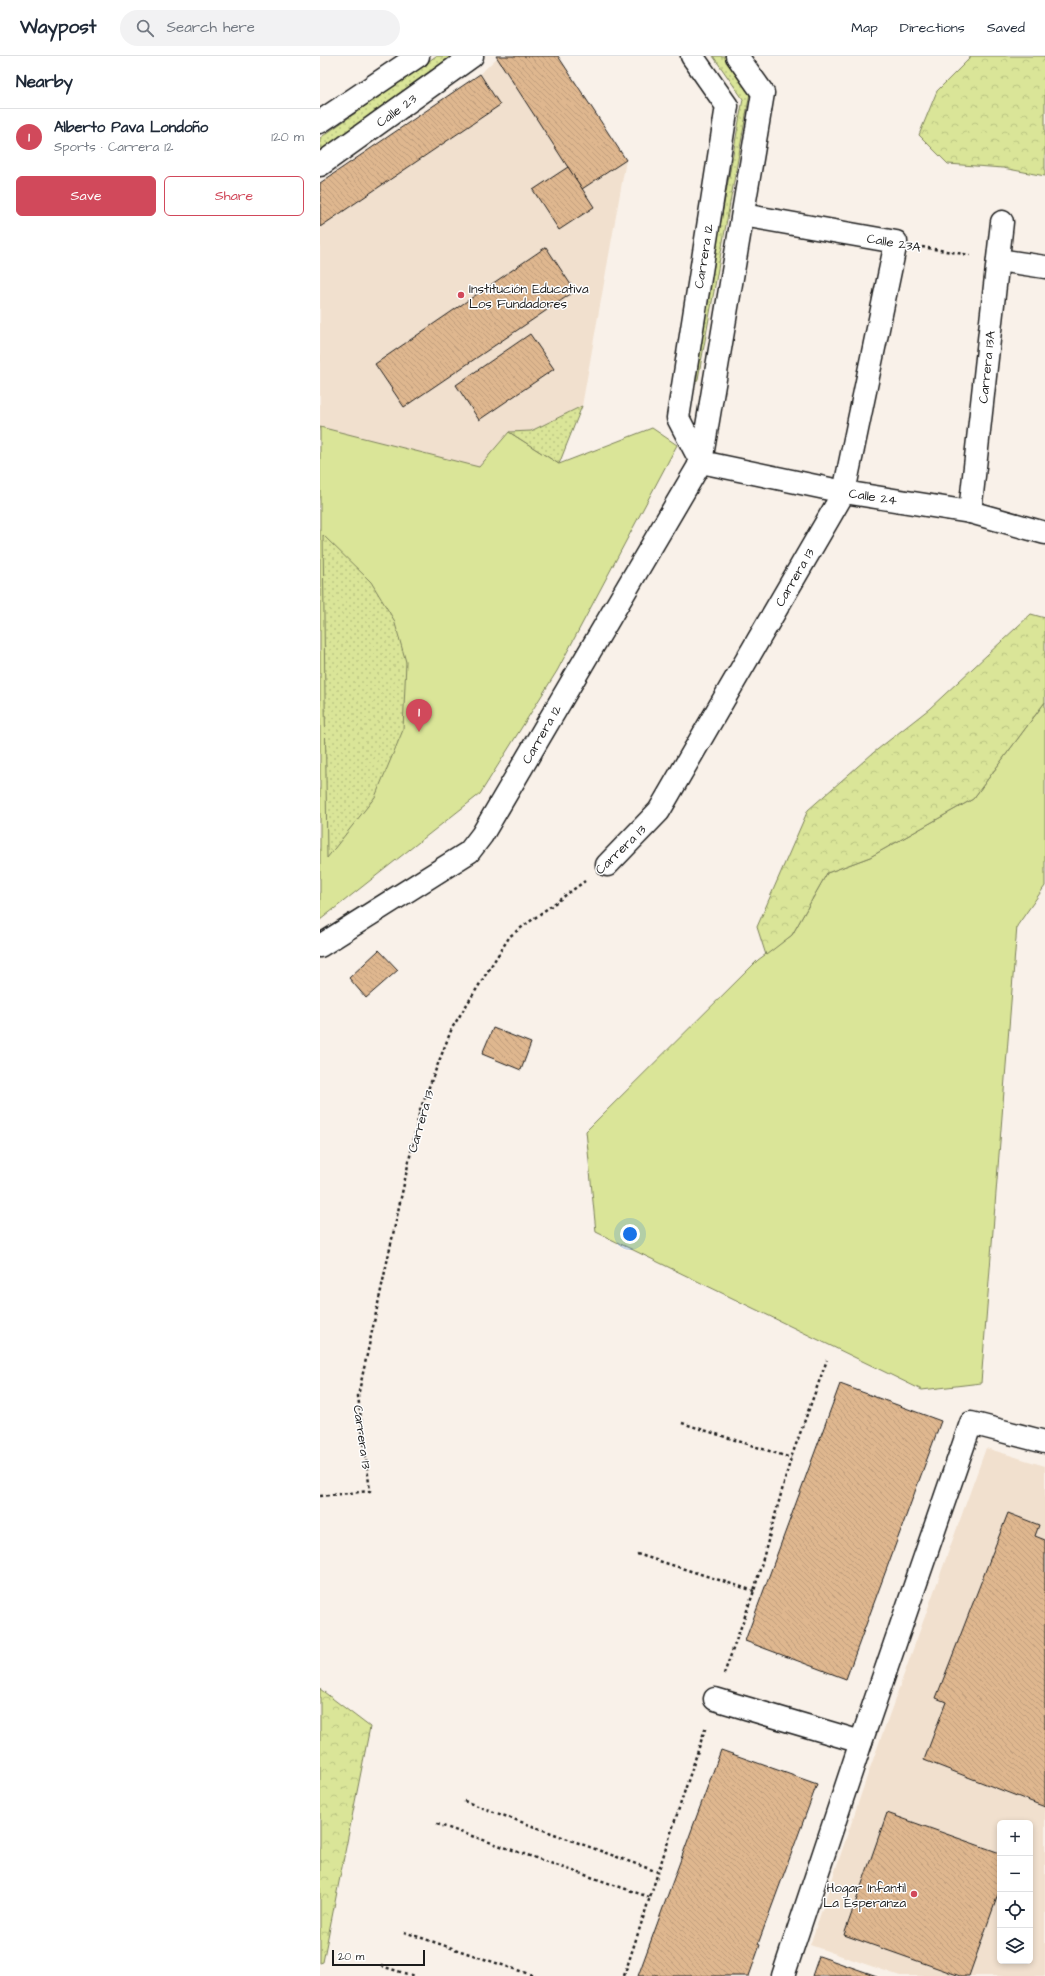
<!DOCTYPE html>
<html lang="en">
<head>
<meta charset="utf-8">
<style>
	:root { --surface:#fff; --page:#f2f2f3; --text:#1f2937; --muted:#747a83; --line:#e0e1e3; --accent:#d1495b }
	body { margin:0; font-family:"Architects Daughter",sans-serif; background:var(--page); color:var(--text) }
	.controls { position:absolute; right:12px; bottom:12px; display:grid; overflow:hidden; border-radius:6px; box-shadow:0 2px 6px #0003 }
	.controls button { width:36px; height:36px; display:grid; place-items:center; padding:0; border:0; border-bottom:1px solid var(--line); background:var(--surface); color:var(--text); font:20px sans-serif }
	.scale { position:absolute; left:12px; bottom:10px; width:93px; box-sizing:border-box; padding-left:4px; border:2px solid #1c1c1c; border-top:0; font-size:11px; line-height:14px; white-space:nowrap; color:#1c1c1c; -webkit-text-stroke:3px #fff; paint-order:stroke }
	.you { position:absolute; left:310px; top:1178px; width:14px; height:14px; margin:-10px; border:3px solid #fff; border-radius:50%; background:#1a73e8; box-shadow:0 0 0 6px #1a73e833 }
	.badge { display:grid; place-items:center; width:26px; height:26px; border-radius:50%; background:var(--accent); color:#fff; font-size:13px; font-weight:700 }
	.pin { position:absolute; translate:-50% -33px; filter:drop-shadow(0 1px 2px #0008) }
	.pin::after { content:''; position:absolute; top:21px; width:14px; height:12px; background:inherit; clip-path:polygon(0 0,100% 0,50% 100%) }
	.list { margin:0; padding:0; list-style:none }
	h2 { display:flex; justify-content:space-between; align-items:center; height:52px; margin:0; padding:0 16px; font-size:17px }
	h2 small { font-size:13px; font-weight:400; color:var(--muted) }
	.list li { display:grid; grid-template-columns:26px 1fr auto; gap:12px; align-items:center; box-sizing:border-box; height:56px; padding:0 16px; border-top:1px solid var(--line) }
	.list b { display:block; font-size:15px; white-space:nowrap }
	.list p { margin:0; font-size:13px; white-space:nowrap; color:var(--muted) }
	.list em { font-size:13px; font-style:normal; color:var(--muted) }
	.actions { display:flex; gap:8px; padding:12px 16px }
	.actions a { flex:1; padding:9px 0; border:1px solid var(--accent); border-radius:6px; text-align:center; font-size:14px; color:var(--accent) }
	.actions .main { background:var(--accent); color:#fff }
	.icon { flex:none; width:22px; height:22px; fill:none; stroke:currentColor; stroke-width:2; stroke-linecap:round; stroke-linejoin:round }
	.map { position:relative; flex:none; width:725px; height:1920px; overflow:hidden }
	header { display:flex; align-items:center; gap:24px; box-sizing:border-box; height:56px; padding:0 20px; background:var(--surface); border-bottom:1px solid var(--line) }
	header strong { font-size:19px }
	nav { display:flex; gap:22px; margin-inline-start:auto; font-size:14px }
	.search { width:280px; height:36px; background:var(--page); display:flex; align-items:center; gap:10px; box-sizing:border-box; padding:0 14px; border-radius:22px; color:var(--muted); font-size:15px }
	main { display:flex }
	aside { flex:1; background:var(--surface) }
	.map>svg:first-child { display:block }
	.built { fill:#f1e0ce; fill-rule:evenodd }
	.grass { fill:#dae598; stroke:#7b805a }
	.forest { fill:url(#forest-crowns); stroke:#7b805a }
	.garden { fill:url(#garden-dots); stroke:#7b805a }
	.building { fill:url(#building-back-hatch); stroke:#1c1c1c }
	.lines { fill:none; stroke-linecap:round; stroke-linejoin:round }
	.street-casing { stroke:#1c1c1c; stroke-width:25 }
	.path { stroke:#1c1c1c; stroke-width:2.5; stroke-dasharray:3 3; stroke-linecap:butt }
	.street { stroke:#fff; stroke-width:22 }
	.poi-dot { fill:#d1495b; stroke:#fff; stroke-width:1.5 }
	.labels { text-anchor:middle; stroke-width:3; stroke-linejoin:round; paint-order:stroke }
	.street-label { font-size:13px; fill:#1c1c1c; stroke:#fff }
	.poi-label { font-size:13px; fill:#1c1c1c; stroke:#fff; text-anchor:start }
</style>
</head>
<body>
<header>
<strong>Waypost</strong>
<div class="search"><svg class="icon" aria-label="search" viewBox="0 0 24 24"><circle cx="10" cy="10" r="6"/><path d="M15 15l6 6"/></svg>Search here</div>
<nav><a>Map</a><a>Directions</a><a>Saved</a></nav>
</header>
<main>
<aside>
<h2>Nearby<small></small></h2>
<ul class="list">
<li><span class="badge">1</span><div><b>Alberto Pava Londoño</b><p>Sports · Carrera 12</p></div><em>120 m</em></li>
</ul>
<div class="actions"><a class="main">Save</a><a>Share</a></div>
</aside>
<div class="map">
<svg width="725" height="1920" viewBox="0 0 725 1920">
	<defs>
		<pattern id="forest-crowns" width="20" height="18" patternUnits="userSpaceOnUse"><rect width="20" height="18" fill="#dae598"/><path d="M2 6a3 3 0 1 1 6 0M12 15a3 3 0 1 1 6 0" fill="none" stroke="#bac482"/></pattern>
		<pattern id="garden-dots" width="8" height="8" patternUnits="userSpaceOnUse"><rect width="8" height="8" fill="#dae598"/><path d="M2 2h.1M6 6h.1" fill="none" stroke="#bac482" stroke-width="1.8" stroke-linecap="round"/></pattern>
		<pattern id="building-back-hatch" width="6" height="6" patternUnits="userSpaceOnUse"><rect width="6" height="6" fill="#dfb78f"/><path d="M-1 5l2 2M0 0l6 6M5-1l2 2" fill="none" stroke="#bf9d7b"/></pattern>
	</defs>
	<rect width="100%" height="100%" fill="#f9f1e9"/>
	<filter id="ink" filterUnits="userSpaceOnUse"><feTurbulence type="fractalNoise" baseFrequency=".025" numOctaves="2"/><feDisplacementMap in="SourceGraphic" scale="8" xChannelSelector="R" yChannelSelector="G"/><feConvolveMatrix kernelMatrix="1 2 1 2 8 2 1 2 1" color-interpolation-filters="sRGB"/></filter>
	<g filter="url(#ink)">
		<!-- built -->
		<g class="built">
			<polygon points="179,0 238,0 306,104 262,350 211,375 189,376 159,412 0,371 0,127 160,18"/>
			<path d="M666 1392 725 1410V1920H580L490 1889 550 1712ZM680 1767H710V1905H680Z"/>
		</g>
		<!-- grass -->
		<g class="grass">
			<polygon points="0,371 159,411 189,376 239,408 332,372 357,389 237,615 160,738 0,864"/>
			<polygon points="725,646 725,830 697,870 661,1327 602,1334 276,1176 266,1075 438,904 472,879 507,817 550,801 653,743"/>
		</g>
		<!-- forest -->
		<g class="forest">
			<polygon points="650,0 725,0 725,120 683,112 628,108 599,79 617,35 650,2"/>
			<polygon points="711,558 725,562 725,646 653,743 550,801 507,817 472,879 446,899 437,871 488,754 553,697 609,653"/>
			<polygon points="0,1633 50,1671 3,1906 0,1907"/>
		</g>
		<!-- garden -->
		<g class="garden">
			<polygon points="116,0 131,0 0,94 0,82"/>
			<polygon points="393,0 405,0 430,37 378,323 370,335 423,43"/>
			<polygon points="262,350 239,408 189,376 211,375"/>
			<polygon points="3,479 51,526 74,564 86,606 83,674 55,741 7,802"/>
		</g>
		<!-- building -->
		<g class="building">
			<polygon points="176,0 238,0 306,104 262,133"/>
			<polygon points="160,18 180,49 0,171 0,127"/>
			<polygon points="248,111 274,151 239,174 213,134"/>
			<polygon points="226,191 255,235 84,351 55,308"/>
			<polygon points="210,278 234,313 159,364 136,329"/>
			<polygon points="59,894 78,914 46,942 29,922"/>
			<polygon points="173,972 211,987 201,1014 162,998"/>
			<polygon points="520,1328 621,1365 526,1623 425,1585"/>
			<polygon points="688,1457 719,1469 715,1480 725,1484 725,1751 604,1704 626,1646 616,1642"/>
			<polygon points="401,1694 497,1728 438,1888 440,1889 429,1920 318,1920"/>
			<polygon points="567,1757 680,1797 680,1833 649,1920 640,1920 524,1879"/>
			<polygon points="499,1900 557,1920 492,1920"/>
		</g>
		<g class="lines">
			<!-- street casing -->
			<g class="street-casing">
				<g id="street">
					<polyline points="372,0 407,50 358,362 381,406"/>
					<polyline points="0,66 98,0"/>
					<polyline points="0,109 152,0"/>
					<polyline points="678,204 725,211"/>
					<polyline points="381,406 524,436 650,456 725,477"/>
					<polyline points="650,456 682,166"/>
					<polyline points="287,809 339,755 524,436 576,186 423,159"/>
					<polyline points="0,890 149,796 162,779 381,406 443,37 417,0"/>
					<polyline points="395,1643 541,1686"/>
					<polyline points="463,1920 541,1686 651,1367 725,1386"/>
				</g>
			</g>
			<!-- path -->
			<g class="path">
				<polyline points="602,191 650,199"/>
				<polyline points="362,1367 471,1402"/>
				<polyline points="0,1440 50,1435 38,1340 100,1054 132,972 190,880 265,825"/>
				<polyline points="317,1498 434,1535"/>
				<polyline points="404,1618 434,1535 471,1402 507,1304"/>
				<polyline points="144,1745 338,1816"/>
				<polyline points="117,1768 329,1841"/>
				<polyline points="84,1876 215,1920"/>
				<polyline points="61,1910 94,1920"/>
				<polyline points="304,1920 386,1670"/>
			</g>
			<!-- street -->
			<use href="#street" class="street"/>
		</g>
	</g>
	<!-- markers -->
	<g class="poi-dot">
		<circle cx="141" cy="239" r="4"/>
		<circle cx="594" cy="1838" r="4"/>
	</g>
	<g class="labels">
		<!-- street labels -->
		<g class="street-label">
			<text transform="translate(76 54) rotate(-36)" y="5">Calle 23</text>
			<text transform="translate(574 186) rotate(10)" y="5">Calle 23A</text>
			<text transform="translate(383 200) rotate(-81)" y="5">Carrera 12</text>
			<text transform="translate(666 311) rotate(-84)" y="5">Carrera 13A</text>
			<text transform="translate(553 440) rotate(9)" y="5">Calle 24</text>
			<text transform="translate(474 521) rotate(-60)" y="5">Carrera 13</text>
			<text transform="translate(221 678) rotate(-60)" y="5">Carrera 12</text>
			<text transform="translate(300 793) rotate(-44)" y="5">Carrera 13</text>
			<text transform="translate(100 1065) rotate(-74)" y="5">Carrera 13</text>
			<text transform="translate(43 1381) rotate(82)" y="5">Carrera 13</text>
		</g>
		<!-- poi labels -->
		<g class="poi-label">
			<text x="149" y="237">Institución Educativa<tspan x="149" dy="15">Los Fundadores</tspan></text>
			<text x="586" y="1836" text-anchor="end">Hogar Infantil<tspan x="586" dy="15">La Esperanza</tspan></text>
		</g>
	</g>
</svg>
<div class="controls">
<button>+</button>
<button>−</button>
<button><svg class="icon" aria-label="locate" viewBox="0 0 24 24"><circle cx="12" cy="12" r="6"/><path d="M12 2v4M12 18v4M2 12h4M18 12h4"/></svg></button>
<button><svg class="icon" aria-label="layers" viewBox="0 0 24 24"><path d="M12 4l9 5-9 5-9-5zM3 14l9 5 9-5"/></svg></button>
</div>
<div class="scale">20 m</div>
<div class="you"></div>
<div class="pin badge" style="left:99px;top:676px">1</div>
</div>
</main>
</body>
</html>
